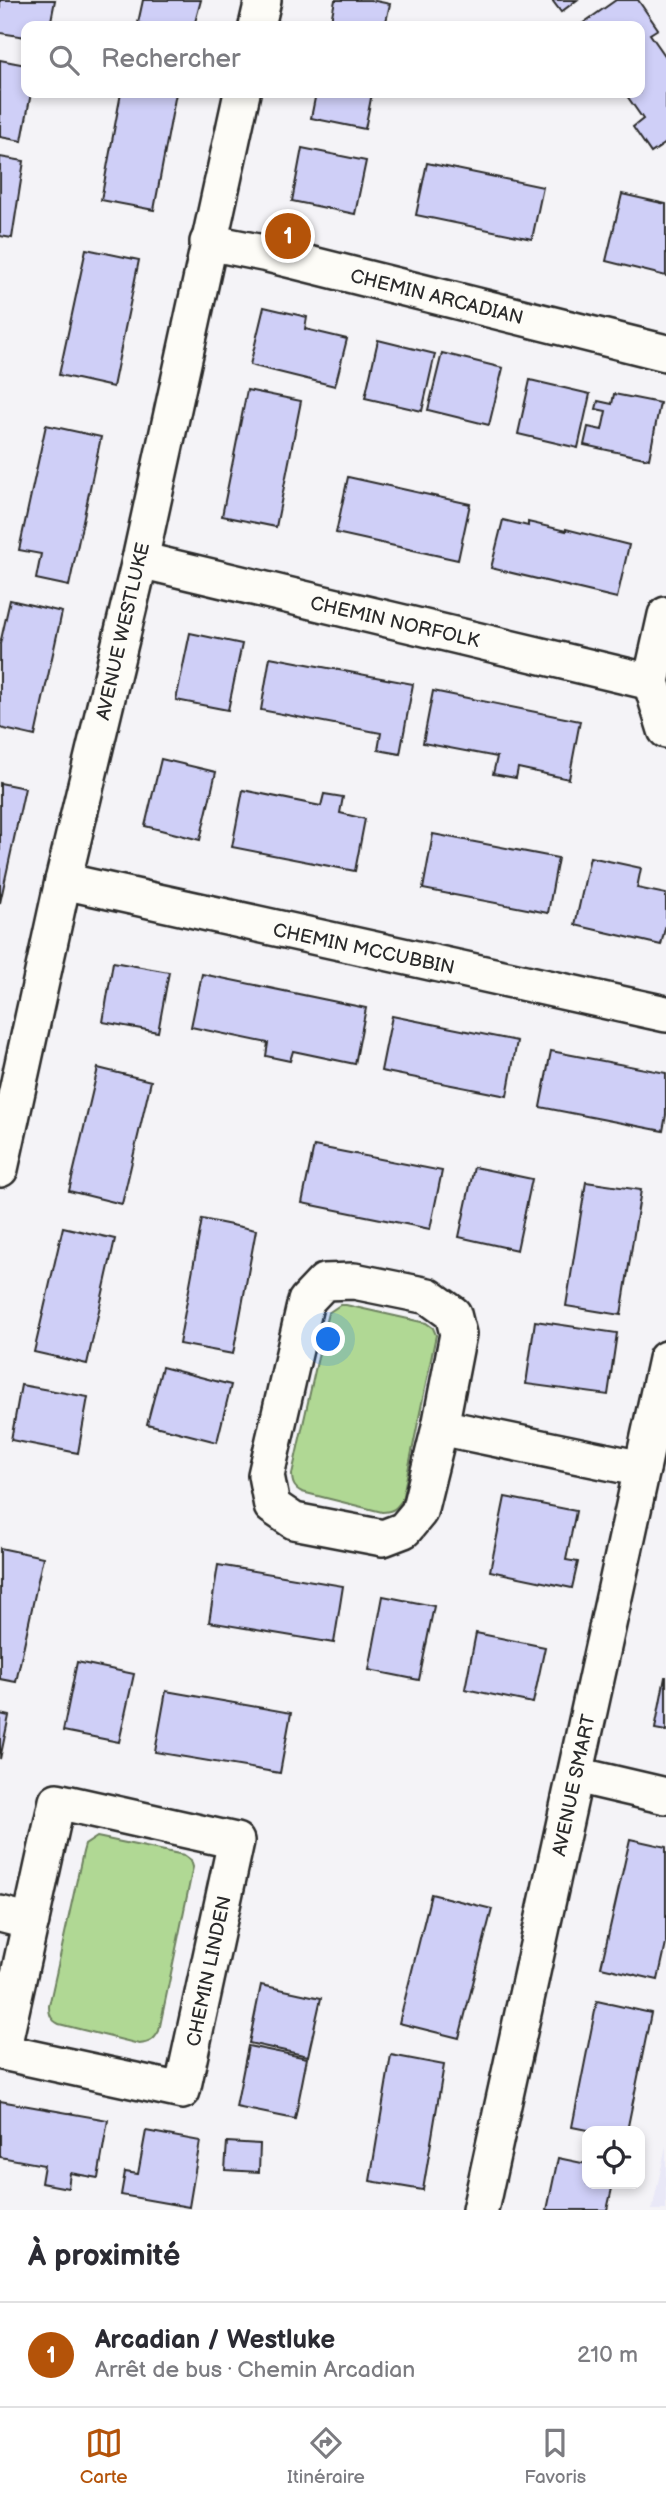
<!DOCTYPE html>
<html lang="fr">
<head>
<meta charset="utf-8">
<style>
	:root { --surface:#fff; --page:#f2f2f3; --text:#2b2b33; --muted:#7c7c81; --line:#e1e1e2; --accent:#b45309 }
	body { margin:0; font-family:"Balsamiq Sans",sans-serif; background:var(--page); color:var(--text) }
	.controls { position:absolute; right:21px; bottom:21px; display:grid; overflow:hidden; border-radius:14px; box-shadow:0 4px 10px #0003 }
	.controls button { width:63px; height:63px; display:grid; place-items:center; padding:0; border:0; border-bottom:2px solid var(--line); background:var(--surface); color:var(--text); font:35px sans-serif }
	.you { position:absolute; left:329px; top:1340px; width:24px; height:24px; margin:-18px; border:5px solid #fff; border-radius:50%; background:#1a73e8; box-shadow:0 0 0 10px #1a73e833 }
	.badge { display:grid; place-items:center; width:46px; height:46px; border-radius:50%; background:var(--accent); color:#fff; font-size:23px; font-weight:700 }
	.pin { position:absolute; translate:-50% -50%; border:4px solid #fff; box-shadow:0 2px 7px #0006 }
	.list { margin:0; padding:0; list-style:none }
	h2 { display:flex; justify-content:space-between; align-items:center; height:91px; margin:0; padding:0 28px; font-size:30px }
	h2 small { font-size:23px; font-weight:400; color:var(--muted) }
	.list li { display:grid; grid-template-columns:46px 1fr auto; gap:21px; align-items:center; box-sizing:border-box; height:105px; padding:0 28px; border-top:2px solid var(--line) }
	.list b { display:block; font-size:26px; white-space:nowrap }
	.list p { margin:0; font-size:23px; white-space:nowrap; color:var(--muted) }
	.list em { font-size:23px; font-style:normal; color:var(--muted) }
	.icon { flex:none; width:38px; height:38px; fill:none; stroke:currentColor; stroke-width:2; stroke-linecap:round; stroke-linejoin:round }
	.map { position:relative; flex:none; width:666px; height:2210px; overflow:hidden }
	.search { position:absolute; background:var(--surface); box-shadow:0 4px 10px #0003; left:21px; right:21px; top:21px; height:77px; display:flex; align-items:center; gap:18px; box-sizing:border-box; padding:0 24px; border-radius:14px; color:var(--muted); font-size:26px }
	.sheet { height:196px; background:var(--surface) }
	nav { display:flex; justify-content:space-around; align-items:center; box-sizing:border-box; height:98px; border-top:2px solid var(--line); background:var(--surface); font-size:19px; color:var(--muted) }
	nav a { display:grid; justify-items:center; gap:4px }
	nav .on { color:var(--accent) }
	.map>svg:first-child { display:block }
	.built { fill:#e9e8f7 }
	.green { fill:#b0d894; stroke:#6e8260; stroke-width:2 }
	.building { fill:#cfcff7; stroke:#2b2b2b; stroke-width:2 }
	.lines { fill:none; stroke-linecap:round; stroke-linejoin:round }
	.minor-casing { stroke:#2b2b2b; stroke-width:40 }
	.minor { stroke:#fdfcf7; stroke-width:35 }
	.labels { text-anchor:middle; stroke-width:5; stroke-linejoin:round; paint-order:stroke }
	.street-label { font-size:19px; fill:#2b2b2b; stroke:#fdfcf7 }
</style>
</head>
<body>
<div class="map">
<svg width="666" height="2210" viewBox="0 0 666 2210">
	<rect width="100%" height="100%" fill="#f4f3f7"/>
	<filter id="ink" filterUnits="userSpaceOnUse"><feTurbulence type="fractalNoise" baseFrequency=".0143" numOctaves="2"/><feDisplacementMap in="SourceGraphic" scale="14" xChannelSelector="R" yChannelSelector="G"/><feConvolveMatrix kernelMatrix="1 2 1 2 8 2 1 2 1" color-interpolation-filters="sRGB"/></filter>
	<g filter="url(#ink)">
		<!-- built -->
		<polygon class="built" points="666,2146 666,2210 652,2210"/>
		<!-- green -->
		<g class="green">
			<path d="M340 1305H346L426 1323 433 1328 436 1335 402 1500C396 1509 392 1512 382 1512L302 1492C294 1488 292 1483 292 1474L326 1321 328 1313Z"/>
			<path d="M97 1837 184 1855 191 1860 193 1867 159 2031C154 2040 150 2043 139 2044L59 2024C51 2020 49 2015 49 2006L83 1852 85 1845Z"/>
		</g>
		<!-- building -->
		<g class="building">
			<polygon points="0,0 55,0 50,26 26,26 26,37 0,33"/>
			<polygon points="143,0 201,0 194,26 151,26 138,23"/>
			<polygon points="335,0 371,0 390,4 385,26 330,26"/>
			<polygon points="552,0 577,0 561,12"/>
			<polygon points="616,0 638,0 658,29 650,34 666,57 666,143 651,153 633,127 643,119 625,93 640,93 640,26 579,26"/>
			<polygon points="0,60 26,65 26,93 31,93 22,141 0,137"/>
			<polygon points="121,93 176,93 154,210 101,200"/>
			<polygon points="316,93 372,93 365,129 311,118"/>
			<polygon points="302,148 366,161 355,214 292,201"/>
			<polygon points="0,157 24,161 12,238 0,236"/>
			<polygon points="427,163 543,187 532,239 416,215"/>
			<polygon points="622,194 666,204 666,276 606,261"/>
			<polygon points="86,249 139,260 113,387 59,375"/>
			<polygon points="264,307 307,317 305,329 347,339 335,386 250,365"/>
			<polygon points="378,340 435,354 422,411 365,398"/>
			<polygon points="442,353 503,368 489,425 428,410"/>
			<polygon points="530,380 590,394 578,448 518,434"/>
			<polygon points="247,390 301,401 276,527 222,516"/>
			<polygon points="614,394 660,403 649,459 584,445 588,427 602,430 606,411 596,409 598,401 612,404"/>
			<polygon points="46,425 101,437 69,586 36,579 41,554 19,550"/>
			<polygon points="348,477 470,504 458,560 336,533"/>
			<polygon points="503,520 528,526 528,522 566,531 566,529 629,545 617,598 491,568"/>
			<polygon points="10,600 62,612 35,736 0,728 0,644"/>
			<polygon points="190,633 242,644 228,710 176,700"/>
			<polygon points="270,657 413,684 400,754 378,750 381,733 261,710"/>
			<polygon points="433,691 580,721 569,779 518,768 516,778 493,774 497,757 423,743"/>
			<polygon points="161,759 216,772 200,840 145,826"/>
			<polygon points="0,783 25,788 0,903"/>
			<polygon points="243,790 321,806 324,794 343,797 340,813 365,819 355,871 232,847"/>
			<polygon points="433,834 558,858 548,913 423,889"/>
			<polygon points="590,857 641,868 637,888 666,894 666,924 661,945 575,925"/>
			<polygon points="113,962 169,972 158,1032 103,1022"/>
			<polygon points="202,974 366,1008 355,1064 293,1051 290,1061 266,1056 268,1043 191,1027"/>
			<polygon points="392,1016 517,1041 507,1096 381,1071"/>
			<polygon points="551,1051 666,1073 666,1115 663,1131 540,1107"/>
			<polygon points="98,1068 151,1081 122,1204 69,1191"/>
			<polygon points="314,1146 442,1171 430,1229 302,1203"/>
			<polygon points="474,1167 532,1179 517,1250 459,1237"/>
			<polygon points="586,1182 641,1190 621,1315 566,1306"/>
			<polygon points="202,1219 256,1230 233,1354 179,1344"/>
			<polygon points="63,1227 115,1239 87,1364 34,1352"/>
			<polygon points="535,1321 617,1333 608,1395 526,1384"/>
			<polygon points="162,1367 231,1385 217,1442 147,1424"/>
			<polygon points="21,1385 88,1397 78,1453 11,1440"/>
			<polygon points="505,1497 576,1511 566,1560 578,1562 572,1588 490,1571"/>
			<polygon points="0,1548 43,1557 16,1682 0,1679"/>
			<polygon points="218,1565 343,1586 334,1643 209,1622"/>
			<polygon points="383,1596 434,1606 419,1680 369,1670"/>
			<polygon points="476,1633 545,1647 533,1703 465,1689"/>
			<polygon points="77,1662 134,1674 119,1742 63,1731"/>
			<polygon points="665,1677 666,1677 666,1731 655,1729"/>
			<polygon points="166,1691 291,1713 280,1773 155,1752"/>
			<polygon points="0,1714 9,1716 0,1759"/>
			<polygon points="630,1839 666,1847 666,1944 658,1980 601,1967"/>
			<polygon points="431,1894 492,1909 459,2038 399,2023"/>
			<polygon points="261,1985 321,1998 308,2056 249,2043"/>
			<polygon points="597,2001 651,2013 627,2131 592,2131 572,2127"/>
			<polygon points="248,2046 307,2058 295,2119 236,2107"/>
			<polygon points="391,2055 444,2065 423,2190 370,2181"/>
			<polygon points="0,2101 108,2120 98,2178 70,2173 68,2188 41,2183 44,2165 0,2157"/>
			<polygon points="146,2131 200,2141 189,2207 121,2195 125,2172 138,2174"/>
			<polygon points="227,2142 260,2144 259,2172 225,2170"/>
			<polygon points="558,2158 587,2164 587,2184 613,2184 607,2210 547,2210"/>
		</g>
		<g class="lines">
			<!-- minor casing -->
			<g class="minor-casing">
				<g id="minor">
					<polyline points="257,26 263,0"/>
					<polyline points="208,242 268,254 666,353"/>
					<polyline points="140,560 651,682"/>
					<polyline points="666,615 651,682 666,730"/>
					<polyline points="63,881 666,1014"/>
					<polyline points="0,1169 63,881 140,560 242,93"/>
					<polygon points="354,1281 428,1296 453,1314 458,1334 440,1427 419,1512 404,1530 383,1538 294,1521 272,1506 266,1475 306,1301 324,1282"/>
					<polyline points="440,1427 642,1469"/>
					<polyline points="576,1775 666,1796"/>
					<polygon points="57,1801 236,1841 182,2091 2,2052"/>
					<polyline points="0,1914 31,1922"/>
					<polyline points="480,2210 666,1359"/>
				</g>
			</g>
			<!-- minor -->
			<use href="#minor" class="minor"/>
		</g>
	</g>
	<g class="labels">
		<!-- street labels -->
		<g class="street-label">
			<text transform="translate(437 296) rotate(14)" y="7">CHEMIN ARCADIAN</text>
			<text transform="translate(395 621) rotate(13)" y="7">CHEMIN NORFOLK</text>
			<text transform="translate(122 631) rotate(-77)" y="7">AVENUE WESTLUKE</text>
			<text transform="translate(364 948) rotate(12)" y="7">CHEMIN MCCUBBIN</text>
			<text transform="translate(573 1785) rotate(-78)" y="7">AVENUE SMART</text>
			<text transform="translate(208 1971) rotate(-78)" y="7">CHEMIN LINDEN</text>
		</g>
	</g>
</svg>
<div class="controls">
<button><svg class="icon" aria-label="locate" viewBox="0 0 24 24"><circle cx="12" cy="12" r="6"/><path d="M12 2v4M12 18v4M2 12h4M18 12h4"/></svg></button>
</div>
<div class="you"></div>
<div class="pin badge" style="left:288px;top:236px">1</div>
<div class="search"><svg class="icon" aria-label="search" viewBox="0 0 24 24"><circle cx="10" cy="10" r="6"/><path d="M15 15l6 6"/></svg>Rechercher</div>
</div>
<section class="sheet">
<h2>À proximité<small></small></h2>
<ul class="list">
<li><span class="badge">1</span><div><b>Arcadian / Westluke</b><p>Arrêt de bus · Chemin Arcadian</p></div><em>210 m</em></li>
</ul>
</section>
<nav>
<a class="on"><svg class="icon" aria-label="map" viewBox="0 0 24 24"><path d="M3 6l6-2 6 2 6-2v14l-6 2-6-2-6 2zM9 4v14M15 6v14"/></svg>Carte</a>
<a><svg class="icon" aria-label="directions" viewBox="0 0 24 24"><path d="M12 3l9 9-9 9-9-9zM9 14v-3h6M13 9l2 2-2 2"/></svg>Itinéraire</a>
<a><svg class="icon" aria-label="saved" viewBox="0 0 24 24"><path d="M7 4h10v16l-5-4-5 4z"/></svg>Favoris</a>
</nav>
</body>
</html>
